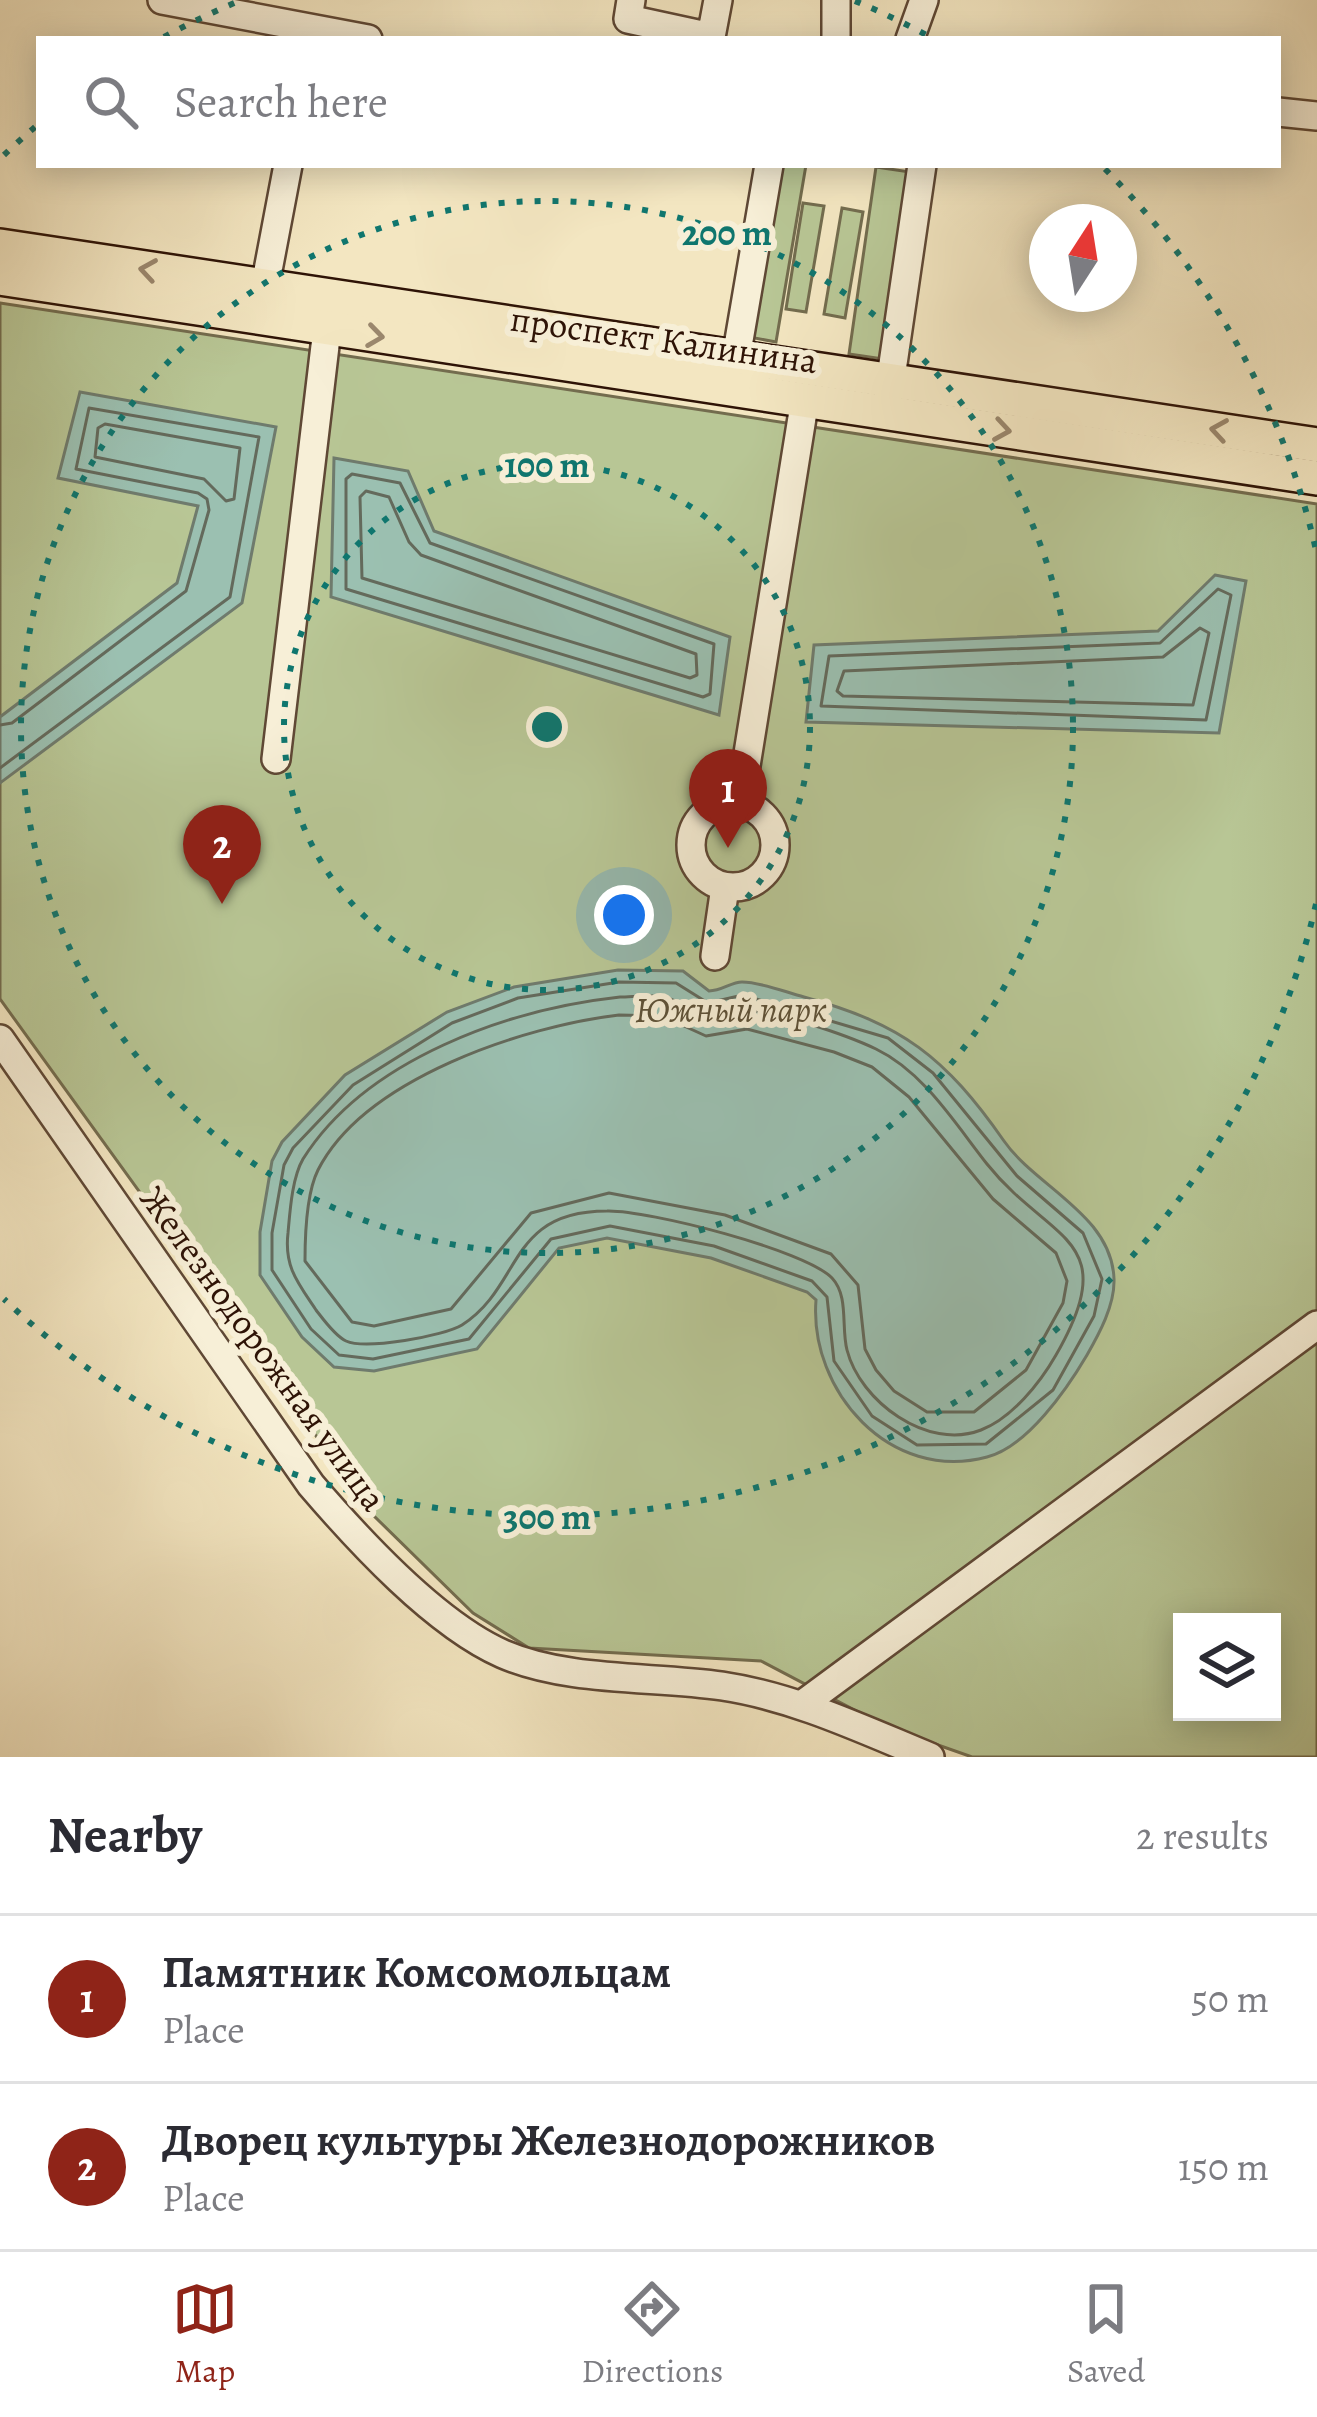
<!DOCTYPE html>
<html lang="en">
<head>
<meta charset="utf-8">
<style>
	:root { --surface:#fff; --page:#f7f7f7; --text:#2b2b33; --muted:#7c7c81; --line:#e1e1e2; --accent:#8f2418 }
	body { margin:0; font-family:Alegreya,serif; background:var(--page); color:var(--text) }
	.controls { position:absolute; right:36px; bottom:36px; display:grid; overflow:hidden; border-radius:0px; box-shadow:0 6px 30px #0003 }
	.controls button { width:108px; height:108px; display:grid; place-items:center; padding:0; border:0; border-bottom:3px solid var(--line); background:var(--surface); color:var(--text); font:60px sans-serif }
	.compass { position:absolute; left:1029px; top:204px; width:108px; height:108px; border-radius:50%; background:var(--surface); box-shadow:0 6px 30px #0003; rotate:12deg }
	.you { position:absolute; left:624px; top:915px; width:42px; height:42px; margin:-30px; border:9px solid #fff; border-radius:50%; background:#1a73e8; box-shadow:0 0 0 18px #1a73e833 }
	.badge { display:grid; place-items:center; width:78px; height:78px; border-radius:50%; background:var(--accent); color:#fff; font-size:39px; font-weight:700 }
	.pin { position:absolute; translate:-50% -99px; filter:drop-shadow(0 3px 6px #0008) }
	.pin::after { content:''; position:absolute; top:63px; width:42px; height:36px; background:inherit; clip-path:polygon(0 0,100% 0,50% 100%) }
	.list { margin:0; padding:0; list-style:none }
	h2 { display:flex; justify-content:space-between; align-items:center; height:156px; margin:0; padding:0 48px; font-size:51px }
	h2 small { font-size:39px; font-weight:400; color:var(--muted) }
	.list li { display:grid; grid-template-columns:78px 1fr auto; gap:36px; align-items:center; box-sizing:border-box; height:168px; padding:0 48px; border-top:3px solid var(--line) }
	.list b { display:block; font-size:45px; white-space:nowrap }
	.list p { margin:0; font-size:39px; white-space:nowrap; color:var(--muted) }
	.list em { font-size:39px; font-style:normal; color:var(--muted) }
	.icon { flex:none; width:66px; height:66px; fill:none; stroke:currentColor; stroke-width:2; stroke-linecap:round; stroke-linejoin:round }
	.map { position:relative; flex:none; width:1317px; height:1757px; overflow:hidden }
	.search { position:absolute; background:var(--surface); box-shadow:0 6px 30px #0003; left:36px; right:36px; top:36px; height:132px; display:flex; align-items:center; gap:30px; box-sizing:border-box; padding:0 42px; border-radius:0px; color:var(--muted); font-size:45px }
	.sheet { height:492px; background:var(--surface) }
	nav { display:flex; justify-content:space-around; align-items:center; box-sizing:border-box; height:168px; border-top:3px solid var(--line); background:var(--surface); font-size:33px; color:var(--muted) }
	nav a { display:grid; justify-items:center; gap:6px }
	nav .on { color:var(--accent) }
	.map>svg:first-child { display:block }
	.green { fill:#b8c695; stroke:#736c4e; stroke-width:3; fill-rule:evenodd }
	.water { fill:#9bc0b1; stroke:#6f7b6d; stroke-width:3 }
	.lines { fill:none; stroke-linecap:round; stroke-linejoin:round }
	.shore { stroke:#646a5c; stroke-width:3 }
	.minor-casing { stroke:#5f4835; stroke-width:32 }
	.major-casing { stroke:#2e1306; stroke-width:38 }
	.minor { stroke:#f7efd7; stroke-width:27 }
	.major { stroke:#f3e6c1; stroke-width:33 }
	.oneway { stroke:#9a876d }
	.ring { fill:none; stroke:#0f766e; stroke-width:6; stroke-dasharray:6 12 }
	.labels { text-anchor:middle; stroke-width:12; stroke-linejoin:round; paint-order:stroke }
	.street-label { font-size:36px; fill:#2e1306; stroke:#f7efd7 }
	.park-label { font-size:36px; font-style:italic; fill:#5e5238; stroke:#f7efd7 }
	.centre { fill:#0f766e; stroke:#f7efd7; stroke-width:6 }
	.ring-label { font-size:36px; text-anchor:middle; font-weight:bold; fill:#0f766e; stroke:#f7efd7; stroke-width:12; stroke-linejoin:round; paint-order:stroke }
</style>
</head>
<body>
<div class="map">
<svg width="1317" height="1757" viewBox="0 0 1317 1757">
	<rect width="100%" height="100%" fill="#f3e6c1"/>
	<filter id="stains"><feTurbulence type="fractalNoise" baseFrequency=".00167" numOctaves="4"/><feColorMatrix values="0 0 0 0 .2 0 0 0 0 .09 0 0 0 0 .02 0 0 0 .5 -.17"/></filter>
	<radialGradient id="worn" r=".72"><stop offset=".6" stop-color="#630" stop-opacity="0"/><stop offset="1" stop-color="#630" stop-opacity=".3"/></radialGradient>
	<!-- green -->
	<g class="green">
		<polygon points="773,165 806,165 776,342 744,336"/>
		<polygon points="876,167 910,172 883,359 849,354"/>
		<polygon points="803,203 824,206 806,312 786,309"/>
		<polygon points="842,208 863,212 845,318 824,314"/>
		<path d="M0 303 1317 504V1757H972L887 1727 761 1661 529 1648 473 1613 374 1516 0 999ZM1182 1622H1272V1712H1182Z"/>
	</g>
	<!-- water -->
	<g class="water">
		<polygon points="80,392 276,427 242,603 0,783 0,717 177,583 198,506 58,478"/>
		<polygon points="334,458 408,471 434,531 730,637 719,715 331,597"/>
		<polygon points="1215,575 1246,581 1219,733 806,722 814,645 1158,631"/>
		<path d="M618 970 683 971 709 991C722 991 731 982 742 982 761 982 785 992 804 997 903 1024 945 1057 1004 1141 1036 1187 1112 1215 1114 1279 1115 1305 1099 1334 1087 1355 1067 1389 1027 1447 987 1457 890 1483 809 1391 816 1300L807 1292 711 1258 607 1238 559 1248 477 1349 374 1371 334 1367 302 1337 260 1275V1232L272 1161 282 1142 345 1075 447 1012 514 987Z"/>
	</g>
	<g class="lines">
		<!-- shore -->
		<g class="shore">
			<polygon points="105,424 240,448 234,499 226,501 204,479 95,457 98,428"/>
			<polygon points="352,474 400,483 430,543 714,644 710,694 703,697 346,589 346,479"/>
			<polygon points="366,491 389,497 409,542 421,555 696,654 697,675 690,678 362,578 360,497"/>
			<polygon points="1218,589 1231,595 1206,720 821,706 829,656 1160,643"/>
			<polygon points="1200,628 1209,633 1193,705 843,696 837,691 844,671 1163,657"/>
			<polyline points="0,725 12,723 186,591 209,510 207,499 198,493 76,469 89,408 259,437 230,597 0,768"/>
			<polygon points="619,982 676,983 708,1003 743,995 888,1038 933,1073 1017,1176 1083,1233 1102,1279 1094,1316 1053,1390 986,1444 917,1445 872,1416 834,1361 827,1297 812,1281 714,1246 610,1226 551,1239 469,1339 373,1359 339,1355 311,1329 272,1270 272,1233 284,1165 293,1148 353,1085 452,1023 518,998"/>
			<path d="M620 997C635 997 659 993 673 1000 683 1006 688 1013 700 1016 717 1020 727 1013 742 1011 768 1007 851 1037 876 1049 924 1072 956 1125 987 1164 1050 1243 1124 1236 1056 1355 1040 1383 1012 1418 981 1430 927 1451 860 1401 847 1350 841 1327 849 1296 832 1278 805 1250 648 1210 607 1211 507 1211 523 1286 462 1325 444 1336 366 1350 346 1341 335 1336 323 1319 316 1310 298 1283 284 1267 288 1233 290 1211 292 1178 303 1159 366 1059 509 1009 620 997Z"/>
			<path d="M619 1015 662 1016 706 1036 747 1029 834 1052 872 1067 909 1097 993 1199 1056 1253 1067 1281 1063 1303 1026 1370 974 1412H927L894 1391 876 1370 865 1349 858 1285 831 1254 725 1215 609 1193 531 1213 451 1309 374 1326 352 1322 305 1261C305 1234 306 1194 318 1170 365 1078 525 1026 619 1015Z"/>
		</g>
		<!-- minor casing -->
		<g class="minor-casing">
			<g id="minor">
				<polyline points="162,0 368,39"/>
				<polyline points="631,0 628,19 711,37 718,0"/>
				<polyline points="836,39 836,0"/>
				<polyline points="910,39 924,0"/>
				<polyline points="1278,112 1317,116"/>
				<polyline points="262,302 288,165"/>
				<polyline points="736,358 769,165"/>
				<polyline points="888,398 922,165"/>
				<polyline points="276,759 327,329"/>
				<circle cx="733" cy="845" r="42"/>
				<polyline points="740,803 805,399"/>
				<polyline points="715,956 725,887"/>
				<path d="M0 1039 311 1485C359 1541 435 1624 503 1654 568 1682 652 1676 722 1686 795 1697 862 1729 930 1757"/>
				<polyline points="803,1704 1317,1325"/>
			</g>
		</g>
		<!-- major casing -->
		<g class="major-casing">
			<g id="major">
				<polyline points="0,246 1317,445"/>
				<polyline points="0,278 1317,478"/>
			</g>
		</g>
		<!-- minor -->
		<use href="#minor" class="minor"/>
		<!-- major -->
		<use href="#major" class="major"/>
	</g>
	<!-- one-way arrows -->
	<defs><path id="oneway-chevron" d="M-2-3.5L2.5 0L-2 3.5" fill="none" stroke-width="1.6" stroke-linecap="round" stroke-linejoin="round" transform="scale(3)"/></defs>
	<g class="oneway">
		<use href="#oneway-chevron" transform="translate(148 270) rotate(-171)"/>
		<use href="#oneway-chevron" transform="translate(375 336) rotate(8)"/>
		<use href="#oneway-chevron" transform="translate(1002 430) rotate(9)"/>
		<use href="#oneway-chevron" transform="translate(1219 430) rotate(-171)"/>
	</g>
	<!-- distance rings -->
	<g class="ring">
		<circle cx="547" cy="727" r="263"/>
		<circle cx="547" cy="727" r="526"/>
		<path d="M1316 904A789 789 0 0 1 4 1299M4 155A789 789 0 0 1 35 127M164 37A789 789 0 0 1 239 1M855 1A789 789 0 0 1 930 37M1105 169A789 789 0 0 1 1316 550"/>
	</g>
	<g class="labels">
		<!-- street labels -->
		<g class="street-label">
			<text transform="translate(664 339) rotate(8)" y="13">проспект Калинина</text>
			<text transform="translate(264 1348) rotate(54)" y="13">Железнодорожная улица</text>
		</g>
		<!-- park labels -->
		<g class="park-label">
			<text x="731" y="1022">Южный парк</text>
		</g>
	</g>
	<circle cx="547" cy="727" r="18" class="centre"/>
	<g class="ring-label">
		<text x="727" y="245">200 m</text>
		<text x="547" y="477">100 m</text>
		<text x="547" y="1529">300 m</text>
	</g>
	<rect width="100%" height="100%" filter="url(#stains)"/>
	<rect width="100%" height="100%" fill="url(#worn)"/>
</svg>
<div class="controls">
<button><svg class="icon" aria-label="layers" viewBox="0 0 24 24"><path d="M12 4l9 5-9 5-9-5zM3 14l9 5 9-5"/></svg></button>
</div>
<svg class="compass" viewBox="-18 -18 36 36"><path d="M0-13l5 13h-10z" fill="#e53935"/><path d="M0 13l5-13h-10z" fill="#7c7c81"/></svg>
<div class="you"></div>
<div class="pin badge" style="left:728px;top:848px">1</div>
<div class="pin badge" style="left:222px;top:904px">2</div>
<div class="search"><svg class="icon" aria-label="search" viewBox="0 0 24 24"><circle cx="10" cy="10" r="6"/><path d="M15 15l6 6"/></svg>Search here</div>
</div>
<section class="sheet">
<h2>Nearby<small>2 results</small></h2>
<ul class="list">
<li><span class="badge">1</span><div><b>Памятник Комсомольцам</b><p>Place</p></div><em>50 m</em></li>
<li><span class="badge">2</span><div><b>Дворец культуры Железнодорожников</b><p>Place</p></div><em>150 m</em></li>
</ul>
</section>
<nav>
<a class="on"><svg class="icon" aria-label="map" viewBox="0 0 24 24"><path d="M3 6l6-2 6 2 6-2v14l-6 2-6-2-6 2zM9 4v14M15 6v14"/></svg>Map</a>
<a><svg class="icon" aria-label="directions" viewBox="0 0 24 24"><path d="M12 3l9 9-9 9-9-9zM9 14v-3h6M13 9l2 2-2 2"/></svg>Directions</a>
<a><svg class="icon" aria-label="saved" viewBox="0 0 24 24"><path d="M7 4h10v16l-5-4-5 4z"/></svg>Saved</a>
</nav>
</body>
</html>
